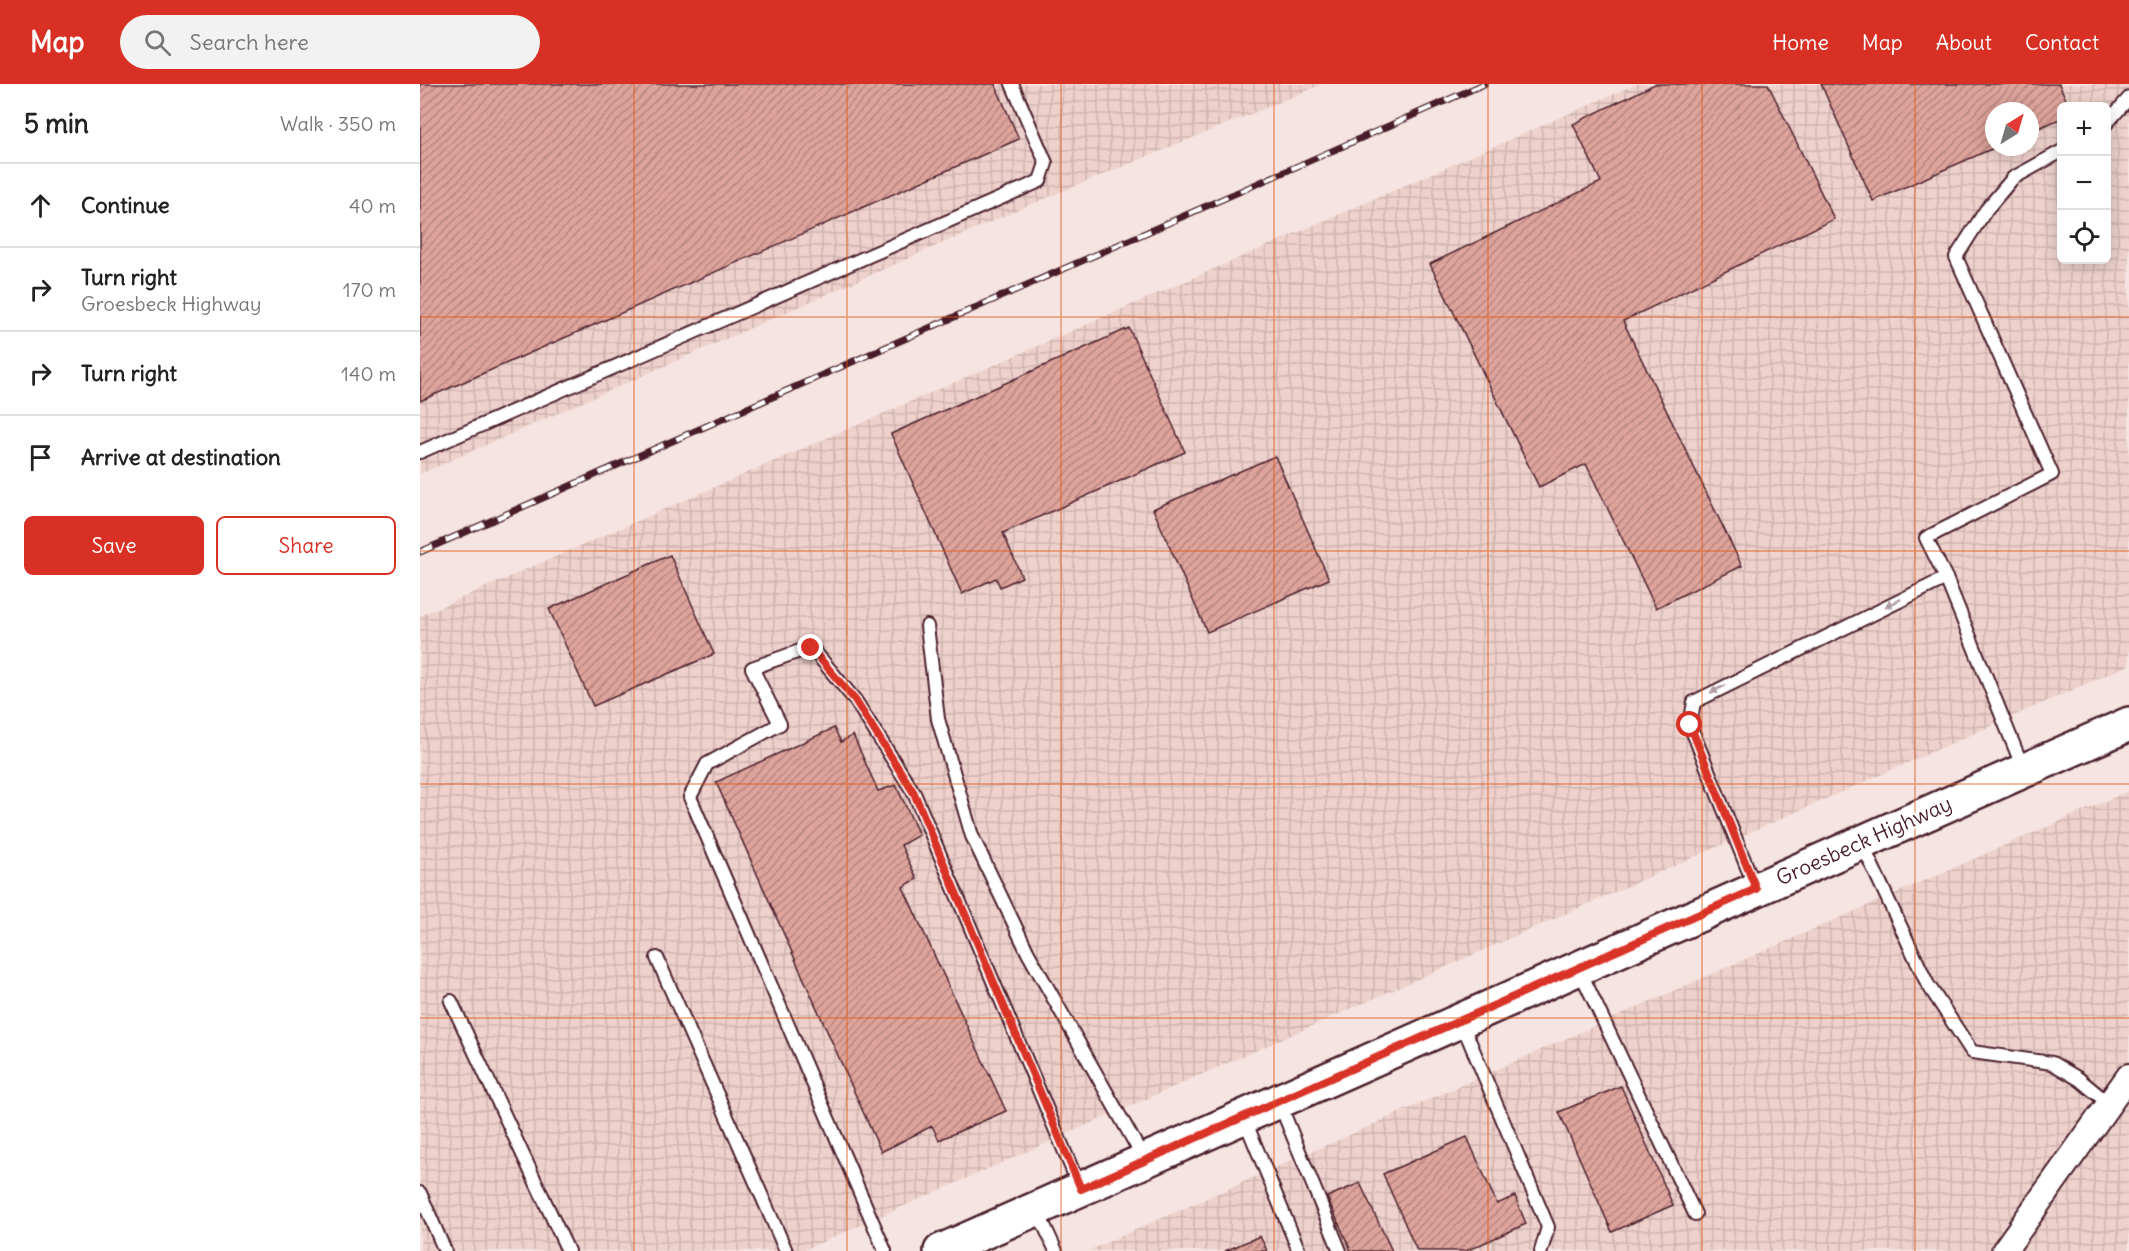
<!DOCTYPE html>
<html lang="en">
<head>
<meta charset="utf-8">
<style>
	:root { --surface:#fff; --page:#f2f2f2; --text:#222; --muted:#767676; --line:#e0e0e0; --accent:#d93025 }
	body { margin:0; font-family:Delius,sans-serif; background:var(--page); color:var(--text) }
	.controls { position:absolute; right:18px; top:18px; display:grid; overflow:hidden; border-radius:9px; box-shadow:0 3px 15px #0003 }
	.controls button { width:54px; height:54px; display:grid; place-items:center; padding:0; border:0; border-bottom:2px solid var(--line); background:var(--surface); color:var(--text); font:30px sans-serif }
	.compass { position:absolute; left:1565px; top:18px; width:54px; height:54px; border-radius:50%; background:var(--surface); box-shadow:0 3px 15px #0003; rotate:37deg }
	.stop { position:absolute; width:18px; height:18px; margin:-14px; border:4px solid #d93025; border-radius:50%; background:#fff }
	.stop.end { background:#d93025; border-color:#fff; box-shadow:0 2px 6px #0008 }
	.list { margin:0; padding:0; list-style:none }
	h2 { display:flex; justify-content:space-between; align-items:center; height:78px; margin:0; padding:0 24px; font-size:26px }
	h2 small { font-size:20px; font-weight:400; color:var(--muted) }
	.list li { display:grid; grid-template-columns:39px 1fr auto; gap:18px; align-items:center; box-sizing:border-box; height:84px; padding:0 24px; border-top:2px solid var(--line) }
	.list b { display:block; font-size:22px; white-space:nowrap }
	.list p { margin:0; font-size:20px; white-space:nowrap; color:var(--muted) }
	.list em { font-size:20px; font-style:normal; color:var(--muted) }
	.actions { display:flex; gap:12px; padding:18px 24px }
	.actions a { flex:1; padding:14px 0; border:2px solid var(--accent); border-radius:9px; text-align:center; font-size:21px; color:var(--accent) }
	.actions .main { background:var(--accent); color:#fff }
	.icon { flex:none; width:33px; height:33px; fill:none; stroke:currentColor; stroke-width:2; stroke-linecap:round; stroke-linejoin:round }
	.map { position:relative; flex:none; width:1709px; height:1167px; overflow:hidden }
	header { display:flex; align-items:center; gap:36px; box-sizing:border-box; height:84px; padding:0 30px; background:var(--accent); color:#fff }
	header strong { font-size:28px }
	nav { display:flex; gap:33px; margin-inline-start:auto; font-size:21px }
	.search { width:420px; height:54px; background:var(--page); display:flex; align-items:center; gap:15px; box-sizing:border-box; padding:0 21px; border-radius:33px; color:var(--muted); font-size:22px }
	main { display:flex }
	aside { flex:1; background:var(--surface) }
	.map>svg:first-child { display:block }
	.industrial { fill:url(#industrial-grid); fill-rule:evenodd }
	.building { fill:url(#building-hatch); stroke:#4a1f2b; stroke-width:1.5 }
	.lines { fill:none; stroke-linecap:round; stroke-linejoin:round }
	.service-casing { stroke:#4a1f2b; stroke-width:16 }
	.minor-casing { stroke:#4a1f2b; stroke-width:28 }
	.primary-casing { stroke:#4a1f2b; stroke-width:38 }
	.service { stroke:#fff; stroke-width:12 }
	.minor { stroke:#fff; stroke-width:24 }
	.primary { stroke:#fff; stroke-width:33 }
	.rail-casing { stroke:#4a1f2b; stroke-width:7 }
	.rail { stroke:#fff; stroke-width:4.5; stroke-dasharray:14; stroke-linecap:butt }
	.oneway { fill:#ae9aa0 }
	.route { stroke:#d93025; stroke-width:8 }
	.grid { fill:none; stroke:#e0560e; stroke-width:1.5; stroke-opacity:0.55 }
	.labels { text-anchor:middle; stroke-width:5; stroke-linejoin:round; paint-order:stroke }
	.street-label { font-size:21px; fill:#4a1f2b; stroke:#fff }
</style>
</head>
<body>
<header>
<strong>Map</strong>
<div class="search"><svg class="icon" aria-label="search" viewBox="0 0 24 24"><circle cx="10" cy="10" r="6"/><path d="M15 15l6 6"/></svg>Search here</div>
<nav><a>Home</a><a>Map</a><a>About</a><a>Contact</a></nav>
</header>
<main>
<aside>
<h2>5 min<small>Walk · 350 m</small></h2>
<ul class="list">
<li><svg class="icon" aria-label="ahead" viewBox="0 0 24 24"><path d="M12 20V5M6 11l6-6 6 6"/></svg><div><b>Continue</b></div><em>40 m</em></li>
<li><svg class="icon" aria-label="right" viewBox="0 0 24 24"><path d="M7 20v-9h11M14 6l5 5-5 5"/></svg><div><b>Turn right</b><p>Groesbeck Highway</p></div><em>170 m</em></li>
<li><svg class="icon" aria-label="right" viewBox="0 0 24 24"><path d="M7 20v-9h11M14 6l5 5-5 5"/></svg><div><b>Turn right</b></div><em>140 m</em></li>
<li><svg class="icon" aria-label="arrive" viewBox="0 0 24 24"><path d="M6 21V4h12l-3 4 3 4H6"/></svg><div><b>Arrive at destination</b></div></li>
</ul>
<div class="actions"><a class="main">Save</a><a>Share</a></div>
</aside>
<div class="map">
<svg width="1709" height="1167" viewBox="0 0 1709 1167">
	<defs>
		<pattern id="industrial-grid" width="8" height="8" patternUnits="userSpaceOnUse" patternTransform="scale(1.5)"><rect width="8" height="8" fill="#eed1cc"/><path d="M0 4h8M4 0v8" fill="none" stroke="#ceb3af"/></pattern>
		<pattern id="building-hatch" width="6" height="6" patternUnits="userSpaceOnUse" patternTransform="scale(1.5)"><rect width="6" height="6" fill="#dea49c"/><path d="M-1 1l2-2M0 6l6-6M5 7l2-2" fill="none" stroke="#b6857f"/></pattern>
	</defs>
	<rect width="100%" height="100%" fill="#f5e4e1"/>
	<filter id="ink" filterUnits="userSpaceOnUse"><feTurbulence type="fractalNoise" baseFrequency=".0167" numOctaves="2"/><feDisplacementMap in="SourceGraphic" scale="12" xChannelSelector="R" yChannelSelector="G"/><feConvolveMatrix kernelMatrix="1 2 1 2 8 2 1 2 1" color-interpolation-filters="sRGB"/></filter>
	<g filter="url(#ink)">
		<!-- industrial -->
		<g class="industrial">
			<polygon points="0,0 903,0 602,124 0,390"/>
			<path d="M1217 0H1709V581L382 1167H0V532ZM1642 22H1686V176H1642ZM1574 27H1610V63H1574Z"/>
			<polygon points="1709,707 1709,1167 668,1167 1312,881"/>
		</g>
		<!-- building -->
		<g class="building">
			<polygon points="0,0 575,0 599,55 0,317"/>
			<polygon points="1235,0 1348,0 1414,135 1203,237 1322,482 1236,524 1166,380 1119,403 1010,180 1181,98 1153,40"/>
			<polygon points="1401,0 1639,0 1649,22 1642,22 1642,34 1610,48 1610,27 1574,27 1574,63 1576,63 1453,117"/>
			<polygon points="709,244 765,368 583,449 602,493 580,503 576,494 542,510 471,350"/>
			<polygon points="855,372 909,495 787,548 733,425"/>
			<polygon points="250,471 294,570 173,622 129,525"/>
			<polygon points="414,644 421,658 433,651 458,707 476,701 499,751 481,761 497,795 483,803 586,1027 519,1056 512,1042 461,1068 296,698"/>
			<polygon points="1201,1002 1253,1121 1192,1148 1139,1028"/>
			<polygon points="1047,1053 1077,1120 1095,1112 1106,1140 1046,1167 997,1167 963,1090"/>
			<polygon points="940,1099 972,1167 931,1167 907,1113"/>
			<polygon points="840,1152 847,1167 805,1167"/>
		</g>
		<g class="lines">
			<!-- service casing -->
			<g class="service-casing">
				<g id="service">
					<polyline points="1686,40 1709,14"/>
					<polyline points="0,368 620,97 626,79 592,0"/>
					<polyline points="507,542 518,635 552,752 608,869 724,1075"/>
					<polyline points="1603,684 1526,494 1506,454 1632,390 1536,173 1566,126 1593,94 1642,67"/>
					<polyline points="1442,760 1507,899 1552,968 1632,979 1659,995 1689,1020"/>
					<polyline points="1335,803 1270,641 1274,618 1526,494"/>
					<polyline points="237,874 366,1167"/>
					<polyline points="1159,885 1275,1130"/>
					<polyline points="31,917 148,1167"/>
					<polyline points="1041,937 1128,1143 1121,1167"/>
					<polyline points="859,1018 920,1167"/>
					<polyline points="824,1034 879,1167"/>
					<polyline points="0,1109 25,1167"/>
					<polyline points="617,1126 636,1167"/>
					<polyline points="465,1167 270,713 287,680 360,640 332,584 391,563 435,616 494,709 660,1104"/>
				</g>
			</g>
			<!-- minor casing -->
			<g class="minor-casing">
				<polyline id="minor" points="1584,1167 1709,992"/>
			</g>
			<!-- primary casing -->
			<g class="primary-casing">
				<polyline id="primary" points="521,1167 1709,640"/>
			</g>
			<!-- service -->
			<use href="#service" class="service"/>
			<!-- minor -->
			<use href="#minor" class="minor"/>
			<!-- primary -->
			<use href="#primary" class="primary"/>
			<!-- rail casing -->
			<g class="rail-casing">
				<polyline id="rail" points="0,468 1064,0"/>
			</g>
			<!-- rail -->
			<use href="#rail" class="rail"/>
		</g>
		<!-- one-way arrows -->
		<defs><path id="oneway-solid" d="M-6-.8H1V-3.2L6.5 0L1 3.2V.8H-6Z" transform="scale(1.5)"/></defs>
		<g class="oneway">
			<use href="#oneway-solid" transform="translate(1473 519) rotate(154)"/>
			<use href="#oneway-solid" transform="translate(1298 605) rotate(154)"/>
		</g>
	</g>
	<g class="lines" filter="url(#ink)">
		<!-- route -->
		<polyline class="route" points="391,564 435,616 494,709 661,1105 1336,805 1270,641"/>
	</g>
	<!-- grid -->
	<path class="grid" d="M214 0V1167M427 0V1167M641 0V1167M854 0V1167M1068 0V1167M1282 0V1167M1495 0V1167M0 233H1709M0 467H1709M0 700H1709M0 934H1709"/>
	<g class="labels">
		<!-- street labels -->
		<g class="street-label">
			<text transform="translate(1444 757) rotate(-24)" y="7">Groesbeck Highway</text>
		</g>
	</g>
</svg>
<div class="controls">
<button>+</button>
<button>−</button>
<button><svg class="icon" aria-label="locate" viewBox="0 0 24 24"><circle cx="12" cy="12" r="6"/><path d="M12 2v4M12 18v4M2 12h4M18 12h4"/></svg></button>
</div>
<svg class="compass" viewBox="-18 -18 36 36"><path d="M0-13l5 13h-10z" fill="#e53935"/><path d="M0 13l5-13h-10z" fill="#767676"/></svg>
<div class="stop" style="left:1270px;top:641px"></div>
<div class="stop end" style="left:391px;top:564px"></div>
</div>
</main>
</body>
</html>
